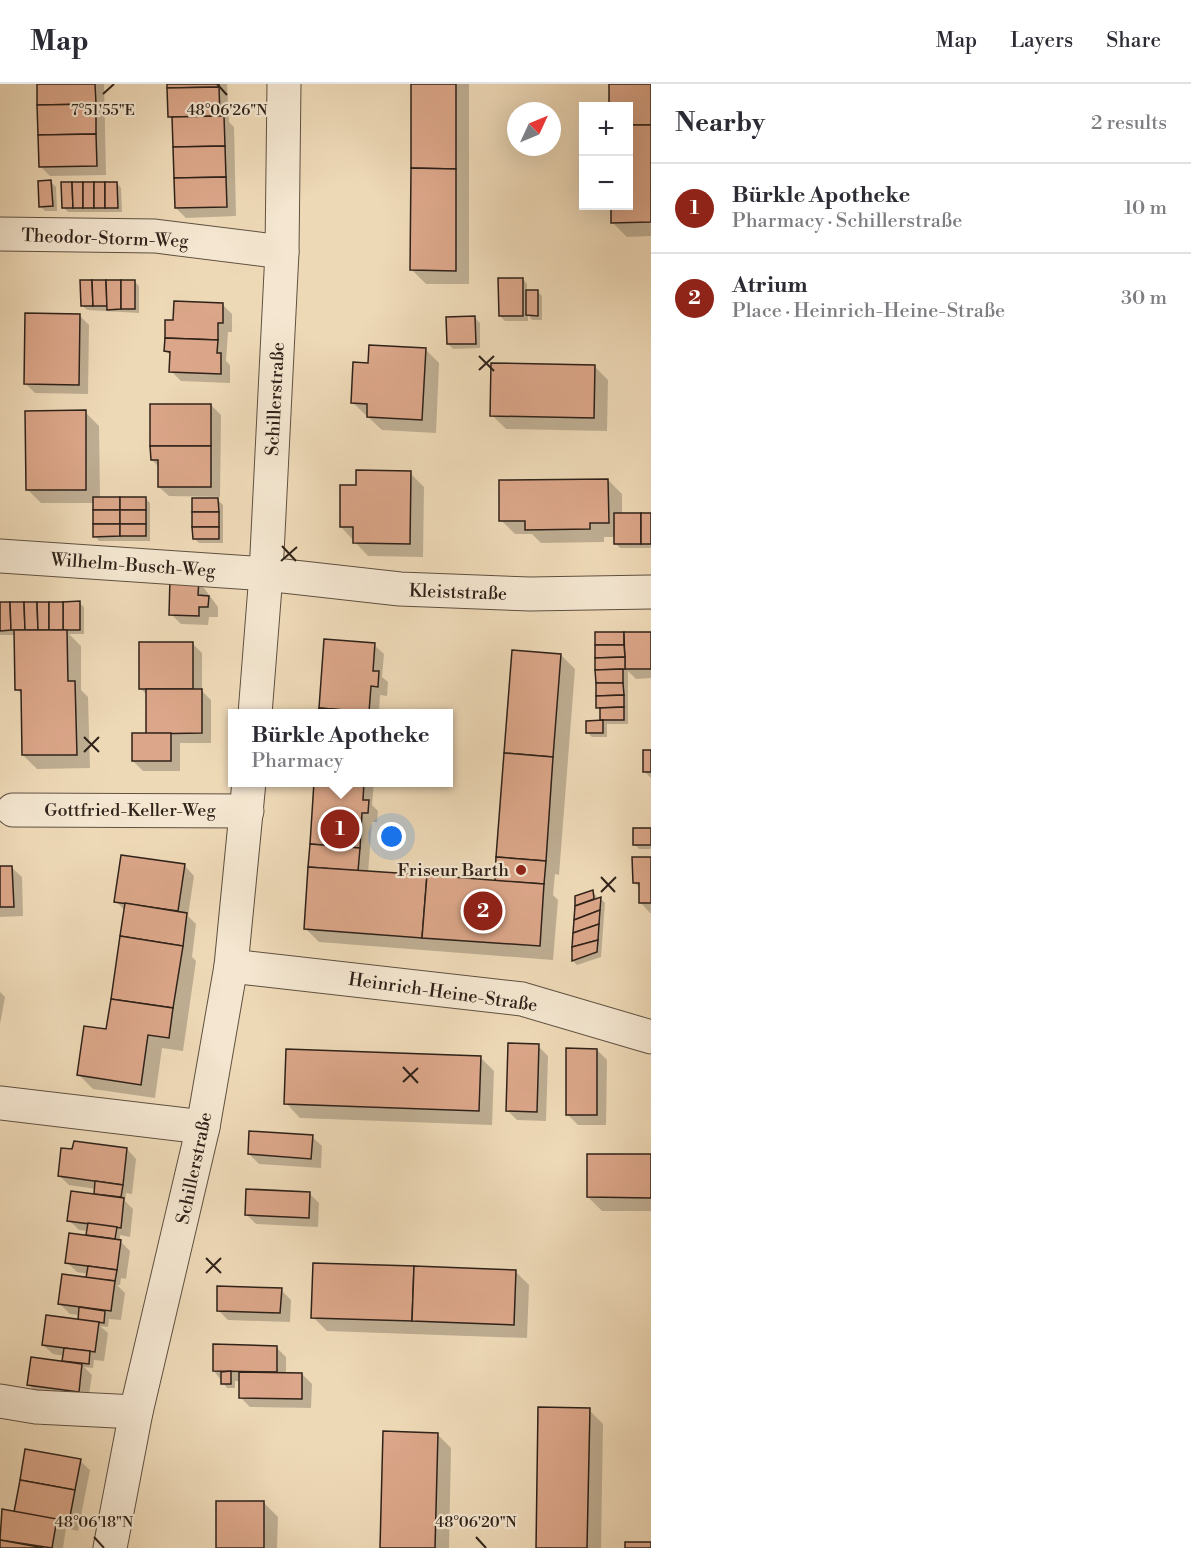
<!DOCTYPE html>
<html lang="en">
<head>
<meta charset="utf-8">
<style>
	:root { --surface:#fff; --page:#f2f2f3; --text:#2b2b33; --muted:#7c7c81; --line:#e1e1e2; --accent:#8f2418 }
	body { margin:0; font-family:"Libre Bodoni",serif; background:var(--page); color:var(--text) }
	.controls { position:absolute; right:18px; top:18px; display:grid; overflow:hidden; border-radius:0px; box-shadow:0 6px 24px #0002 }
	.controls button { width:54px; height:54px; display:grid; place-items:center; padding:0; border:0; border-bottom:2px solid var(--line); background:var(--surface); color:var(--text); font:30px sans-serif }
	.compass { position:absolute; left:507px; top:18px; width:54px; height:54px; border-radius:50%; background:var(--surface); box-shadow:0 6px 24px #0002; rotate:46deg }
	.you { position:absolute; left:392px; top:753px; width:21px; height:21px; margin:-15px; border:4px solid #fff; border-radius:50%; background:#1a73e8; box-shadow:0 0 0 9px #1a73e833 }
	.badge { display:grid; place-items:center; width:39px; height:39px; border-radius:50%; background:var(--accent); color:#fff; font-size:20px; font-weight:700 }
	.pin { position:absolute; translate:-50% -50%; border:3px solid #fff; box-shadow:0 2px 6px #0006 }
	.popup { position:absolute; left:228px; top:625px; width:225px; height:78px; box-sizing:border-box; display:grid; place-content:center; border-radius:0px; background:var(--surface); filter:drop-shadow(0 2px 4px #0005); font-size:20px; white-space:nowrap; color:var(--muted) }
	.popup b { font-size:22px; color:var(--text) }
	.popup::after { content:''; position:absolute; left:50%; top:100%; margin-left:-12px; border:12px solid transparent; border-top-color:var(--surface) }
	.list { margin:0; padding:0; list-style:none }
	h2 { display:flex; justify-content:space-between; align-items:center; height:78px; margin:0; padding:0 24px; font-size:26px }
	h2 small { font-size:20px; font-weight:400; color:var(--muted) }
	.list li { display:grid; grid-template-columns:39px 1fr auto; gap:18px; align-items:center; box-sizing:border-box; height:90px; padding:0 24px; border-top:2px solid var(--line) }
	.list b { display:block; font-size:22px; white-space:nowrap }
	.list p { margin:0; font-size:20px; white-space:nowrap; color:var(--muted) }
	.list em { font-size:20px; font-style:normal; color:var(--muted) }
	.map { position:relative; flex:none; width:651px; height:1464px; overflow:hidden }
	header { display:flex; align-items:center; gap:36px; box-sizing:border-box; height:84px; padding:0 30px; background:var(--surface); border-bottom:2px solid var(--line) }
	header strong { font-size:28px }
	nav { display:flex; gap:33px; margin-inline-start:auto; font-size:21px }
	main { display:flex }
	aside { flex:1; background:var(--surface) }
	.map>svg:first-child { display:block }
	.shadow { fill:#0003 }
	.building { fill:#dba689; stroke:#2f2219; stroke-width:1.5 }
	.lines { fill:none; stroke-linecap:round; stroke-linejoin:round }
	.minor-casing { stroke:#5f5040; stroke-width:35 }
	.minor { stroke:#f4e6d0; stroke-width:33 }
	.ticks { fill:none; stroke:#2f2219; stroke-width:2 }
	.poi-dot { fill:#8f2418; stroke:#f4e6d0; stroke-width:2 }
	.labels { text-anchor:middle; stroke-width:4.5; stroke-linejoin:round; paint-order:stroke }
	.street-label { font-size:18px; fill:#2f2219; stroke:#f4e6d0 }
	.poi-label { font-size:18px; fill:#2f2219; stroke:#f4e6d0; text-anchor:end }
	.ticks-label { font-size:15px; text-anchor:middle; fill:#2f2219; stroke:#f4e6d0; stroke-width:4.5; stroke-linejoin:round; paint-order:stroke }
</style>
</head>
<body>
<header>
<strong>Map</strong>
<nav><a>Map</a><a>Layers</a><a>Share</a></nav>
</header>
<main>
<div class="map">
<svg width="651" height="1464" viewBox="0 0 651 1464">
	<rect width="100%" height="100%" fill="#eed9b7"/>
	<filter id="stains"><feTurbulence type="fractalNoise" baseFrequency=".00333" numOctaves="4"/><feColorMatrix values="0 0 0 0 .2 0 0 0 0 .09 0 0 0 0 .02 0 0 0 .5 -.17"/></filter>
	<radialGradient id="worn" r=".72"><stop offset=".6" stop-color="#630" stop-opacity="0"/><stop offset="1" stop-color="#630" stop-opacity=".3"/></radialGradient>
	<!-- shadow -->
	<g class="shadow">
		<polygon points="38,0 104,0 106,91 50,92 40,82"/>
		<polygon points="169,0 227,0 229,38 234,43 236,132 186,134 176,124 174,37 170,32"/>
		<polygon points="412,0 469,0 469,200 426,200 412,186"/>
		<polygon points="610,0 651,0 651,152 627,153 613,139 613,122 628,122 628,22 611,22"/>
		<polygon points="51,98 56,103 57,127 45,127 40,122"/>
		<polygon points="117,99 121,104 122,128 68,128 63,123"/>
		<polygon points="523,195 527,200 527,207 537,207 542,212 542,236 532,236 528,231 528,237 505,237 500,232"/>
		<polygon points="134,197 139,202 139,229 87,226 82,221"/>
		<polygon points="222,220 232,230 232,248 228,248 226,277 230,281 230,299 181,297 171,287 171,272 166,267 174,238"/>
		<polygon points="79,231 89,241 88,310 35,309 25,299"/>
		<polygon points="475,234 480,239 480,264 453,265 448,260"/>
		<polygon points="425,265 439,279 436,349 382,346 353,319"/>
		<polygon points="594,282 608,296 607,347 506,345 492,331"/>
		<polygon points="211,321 221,331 220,413 169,412 159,403 159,383 152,376"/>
		<polygon points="85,328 99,342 100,414 145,414 150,419 150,457 99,457 95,452 95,419 41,419 27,405"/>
		<polygon points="410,389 424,403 423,473 368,472 341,443 358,403"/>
		<polygon points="608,396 622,410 622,430 651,430 651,464 620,464 615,459 615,453 604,453 604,458 541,459 532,450 515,450 501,436"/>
		<polygon points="218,416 223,421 223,459 199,459 194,454"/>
		<polygon points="198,496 218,523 218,533 209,533 208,541 181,540 171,530"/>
		<polygon points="79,519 84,523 84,550 69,550 81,562 81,606 88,613 90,684 37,685 23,671 22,611 17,605 16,551 0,551 0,520"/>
		<polygon points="651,549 651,594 636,595 628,587 628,640 607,640 607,653 592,653 587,648 602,638 602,628 597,623 596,550"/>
		<polygon points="192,559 202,569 202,607 211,616 211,659 180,659 180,687 143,687 133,677 148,651 148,612 141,605"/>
		<polygon points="374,561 384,570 382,593 388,598 387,612 380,611 379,630 320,630"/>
		<polygon points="561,571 575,585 559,791 555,790 553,811 558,816 553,876 319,858 305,844 315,698 374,698 372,721 378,727 377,738 372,738 368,789 496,798"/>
		<polygon points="651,667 651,694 644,687"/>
		<polygon points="651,745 651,765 639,765 634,760"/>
		<polygon points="651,774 651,829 650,829 641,819 640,804 634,798"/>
		<polygon points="185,782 194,792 188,832 196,840 192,873 196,877 183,967 162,964 155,1014 93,1005 79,991 108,946 125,827 116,817"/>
		<polygon points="0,784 12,784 22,793 23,832 0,833"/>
		<polygon points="593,807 598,815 601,815 605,819 601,873 577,881 573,877 577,813"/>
		<polygon points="0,908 5,913 0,940"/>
		<polygon points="538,962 548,972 546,1037 517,1036 507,1026"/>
		<polygon points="597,966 607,976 606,1041 578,1041 568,1031"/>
		<polygon points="480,973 494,987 492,1041 300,1034 286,1019"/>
		<polygon points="312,1053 322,1062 321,1084 259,1080 249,1070"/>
		<polygon points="127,1065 136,1075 132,1110 126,1109 125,1117 133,1125 130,1153 120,1151 120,1157 130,1167 126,1195 121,1194 120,1201 117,1201 125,1209 121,1236 109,1235 108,1243 100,1242 108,1249 104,1277 94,1276 93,1284 84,1283 92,1291 88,1317 39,1311 29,1301 66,1279 64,1272 53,1270 43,1261 79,1237 80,1231 70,1230 60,1220 88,1195 88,1190 77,1188 67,1178 88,1153 88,1147 79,1146 69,1136 95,1111 96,1105 69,1101 59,1091"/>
		<polygon points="651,1072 651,1127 602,1127 588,1113"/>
		<polygon points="309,1109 319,1119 318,1143 256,1140 246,1130"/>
		<polygon points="515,1187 529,1201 527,1254 327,1247 313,1233"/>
		<polygon points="281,1206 291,1216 290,1238 228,1236 218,1226"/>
		<polygon points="276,1263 286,1273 286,1290 302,1290 312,1300 311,1324 250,1323 240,1313 240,1297 235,1297 235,1304 227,1304 214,1287"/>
		<polygon points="589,1326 603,1340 601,1464 538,1464"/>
		<polygon points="437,1350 451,1364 449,1464 381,1464"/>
		<polygon points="80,1377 90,1386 78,1447 66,1444 63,1464 0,1464 4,1427 15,1429"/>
		<polygon points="264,1419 278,1433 277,1464 218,1464"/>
	</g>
	<!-- building -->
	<g class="building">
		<polygon points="37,0 95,0 96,20 37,21"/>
		<polygon points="167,0 219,0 219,3 167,4"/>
		<polygon points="411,0 456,0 456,85 411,84"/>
		<polygon points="609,0 651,0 651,41 628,41 628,22 609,22"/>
		<polygon points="219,3 220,32 168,33 167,4"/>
		<polygon points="96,20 96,50 38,51 37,21"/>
		<polygon points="220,32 224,32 225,62 173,63 172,33"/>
		<polygon points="628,41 651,41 651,138 611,139 611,122 628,122"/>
		<polygon points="96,50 97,82 39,83 38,51"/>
		<polygon points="225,62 226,93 174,94 173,63"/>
		<polygon points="411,84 456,85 456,187 410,186"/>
		<polygon points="226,93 227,123 175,124 174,94"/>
		<polygon points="51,96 53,122 39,123 38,97"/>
		<polygon points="61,98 72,98 73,124 62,124"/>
		<polygon points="72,98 83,98 83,124 73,124"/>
		<rect x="83" y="98" width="11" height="26"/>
		<rect x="94" y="98" width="11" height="26"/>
		<polygon points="105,98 117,98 118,124 105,124"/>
		<polygon points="498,194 523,194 523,232 499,232"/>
		<polygon points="80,196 92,196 93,222 81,222"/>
		<polygon points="92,196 106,196 107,222 93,222"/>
		<polygon points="106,196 121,196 121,225 107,226"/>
		<rect x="121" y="196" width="14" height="29"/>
		<polygon points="526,206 538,206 538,232 526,231"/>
		<polygon points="174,217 223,219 223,239 218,239 218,256 165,254 165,236 173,236"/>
		<polygon points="25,229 80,230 79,301 24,300"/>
		<polygon points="475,232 476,260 447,260 446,233"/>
		<polygon points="165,254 218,256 217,269 221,269 221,290 169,288 170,268 164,267"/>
		<polygon points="369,261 426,264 422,336 367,333 367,320 351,319 353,278 368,279"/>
		<polygon points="491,279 595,281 594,334 490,332"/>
		<rect x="150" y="320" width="61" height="42"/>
		<polygon points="86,326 86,406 26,406 25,327"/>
		<polygon points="150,362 211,362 211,403 158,403 158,376 151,376"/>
		<polygon points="356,386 411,387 410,460 353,459 353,443 340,443 340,401 356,401"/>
		<polygon points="608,395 609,439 590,439 590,445 525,446 525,437 499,437 499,396"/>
		<rect x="93" y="413" width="27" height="13"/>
		<rect x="120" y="413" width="26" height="13"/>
		<polygon points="192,414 218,414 219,428 192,428"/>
		<rect x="93" y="426" width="27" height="14"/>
		<rect x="120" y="426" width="26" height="14"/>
		<rect x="192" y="428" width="27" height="15"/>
		<rect x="614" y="429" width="27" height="31"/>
		<rect x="641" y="429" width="10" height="31"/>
		<polygon points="93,440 120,440 120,452 93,453"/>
		<rect x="120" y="440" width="26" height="12"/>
		<polygon points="192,443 219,443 219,455 193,455"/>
		<polygon points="170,494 199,495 198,511 209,512 208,523 199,523 199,532 169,531"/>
		<polygon points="80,517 80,546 63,546 63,518"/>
		<polygon points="0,518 10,518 11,546 0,547"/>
		<polygon points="10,518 24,518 25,546 11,546"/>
		<polygon points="24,518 37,518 38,546 25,546"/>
		<polygon points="37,518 49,518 49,546 38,546"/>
		<rect x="49" y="518" width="14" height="28"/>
		<polygon points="14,546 67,546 68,597 75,597 77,671 22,671 21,606 15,606"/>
		<rect x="595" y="548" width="29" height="13"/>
		<polygon points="624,548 651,548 651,585 625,585"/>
		<polygon points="324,555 375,559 373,587 379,587 378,603 371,602 369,628 319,624"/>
		<rect x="139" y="558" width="54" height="47"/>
		<polygon points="595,561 624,561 625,573 595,574"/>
		<polygon points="512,566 561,570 553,673 504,669"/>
		<polygon points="625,573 625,585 595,586 595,574"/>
		<polygon points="623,585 623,599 596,599 595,586"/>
		<polygon points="596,599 623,599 624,611 596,612"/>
		<polygon points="146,605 202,605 202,649 146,650"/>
		<polygon points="624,611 624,623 596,624 596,612"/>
		<polygon points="624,623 624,636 600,636 600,624"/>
		<polygon points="319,624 369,628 369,630 319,630"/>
		<polygon points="603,636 603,649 586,649 586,637"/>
		<rect x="132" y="649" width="39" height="28"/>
		<rect x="643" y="666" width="8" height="22"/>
		<polygon points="504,669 553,673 546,777 496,773"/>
		<polygon points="314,698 364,698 363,716 369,716 368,729 362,729 360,764 310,760"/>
		<rect x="633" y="744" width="18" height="17"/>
		<polygon points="310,760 360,764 358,787 308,783"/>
		<polygon points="121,771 185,780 178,827 114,818"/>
		<polygon points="496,773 546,777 544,800 495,797"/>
		<polygon points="632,773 651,773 651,819 639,819 639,799 633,799"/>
		<polygon points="0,782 12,782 14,823 0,823"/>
		<polygon points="308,783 427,791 422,854 304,845"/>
		<polygon points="427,791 544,800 540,862 422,854"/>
		<polygon points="593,806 594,815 575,822 575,812"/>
		<polygon points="601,813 600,826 574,836 575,822"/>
		<polygon points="125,819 187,829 183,862 120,852"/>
		<polygon points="600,826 599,840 573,849 574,836"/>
		<polygon points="599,840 598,856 572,863 573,849"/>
		<polygon points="120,852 183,862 173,924 111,915"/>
		<polygon points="598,856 597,868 572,877 572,863"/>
		<polygon points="111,915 173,924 169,954 148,951 141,1001 77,991 84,942 106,945"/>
		<polygon points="508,959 539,960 537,1028 506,1027"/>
		<polygon points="566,964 597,965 597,1031 566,1031"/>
		<polygon points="286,965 481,972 479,1027 284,1020"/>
		<polygon points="249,1047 313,1051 311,1075 248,1070"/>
		<polygon points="74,1057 127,1064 123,1101 58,1092 61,1064 72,1065"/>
		<polygon points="587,1070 651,1070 651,1114 587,1113"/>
		<polygon points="95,1097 123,1101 121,1113 94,1110"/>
		<polygon points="246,1105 310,1108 309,1134 245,1131"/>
		<polygon points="71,1107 124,1114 121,1144 67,1137"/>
		<polygon points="88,1139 117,1143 115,1155 86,1151"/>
		<polygon points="69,1149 121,1156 117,1186 65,1179"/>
		<polygon points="313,1179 414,1182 412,1237 311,1234"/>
		<polygon points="88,1182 117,1186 115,1197 86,1194"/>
		<polygon points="414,1182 516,1186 514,1241 412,1237"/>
		<polygon points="62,1190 115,1197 111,1227 58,1220"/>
		<polygon points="217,1202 282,1204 280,1229 217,1227"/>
		<polygon points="79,1223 105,1227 104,1239 78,1236"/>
		<polygon points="46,1231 99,1238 95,1268 42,1261"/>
		<polygon points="213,1260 277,1262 277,1288 213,1287"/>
		<polygon points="64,1264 90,1267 89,1280 62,1277"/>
		<polygon points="31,1273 82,1280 79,1308 27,1301"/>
		<polygon points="231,1287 231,1300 221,1300 221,1288"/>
		<polygon points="239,1288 302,1289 302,1315 239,1314"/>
		<polygon points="538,1323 590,1324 587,1464 536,1464"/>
		<polygon points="383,1347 438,1349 435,1464 380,1464"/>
		<polygon points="25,1365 81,1375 75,1406 20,1396"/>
		<polygon points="20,1396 75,1406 69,1438 14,1428"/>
		<rect x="216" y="1417" width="48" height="47"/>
		<polygon points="2,1425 57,1435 52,1464 0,1456"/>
		<polygon points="0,1456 44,1464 0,1464"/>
		<rect x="625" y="1458" width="26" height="6"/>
	</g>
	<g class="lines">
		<!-- minor casing -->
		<g class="minor-casing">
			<g id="minor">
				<polyline points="0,150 155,152 282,168"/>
				<polyline points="0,472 266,490 400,505 530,510 651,508"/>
				<polyline points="255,630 266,490 282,168 284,0"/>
				<polyline points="13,726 247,727"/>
				<polyline points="231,882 522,915 651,953"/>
				<polyline points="0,1019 203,1043"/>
				<polyline points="0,1317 36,1323 136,1328"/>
				<polyline points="110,1464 136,1328 203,1043 231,882 249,698"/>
			</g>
		</g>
		<!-- minor -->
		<use href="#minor" class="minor"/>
	</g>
	<!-- ticks -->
	<path class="ticks" d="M217 0 227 11M103 10 114 0M479 272 494 287M479 286 494 272M282 462 296 477M281 477 297 463M84 653 99 668M84 668 99 653M601 793 615 808M601 808 616 793M403 983 418 999M403 998 418 984M206 1174 221 1189M206 1189 221 1174M94 1453 104 1464M476 1453 486 1464"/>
	<!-- markers -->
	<circle class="poi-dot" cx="521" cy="786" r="6"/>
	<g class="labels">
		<!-- street labels -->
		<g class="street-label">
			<text transform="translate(105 154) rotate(2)" y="6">Theodor-Storm-Weg</text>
			<text transform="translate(275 315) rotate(-87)" y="6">Schillerstraße</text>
			<text transform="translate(133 481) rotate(4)" y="6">Wilhelm-Busch-Weg</text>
			<text transform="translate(458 508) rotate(2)" y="6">Kleiststraße</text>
			<text x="130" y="732">Gottfried-Keller-Weg</text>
			<text transform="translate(443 908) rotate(8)" y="6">Heinrich-Heine-Straße</text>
			<text transform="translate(194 1084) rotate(-78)" y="6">Schillerstraße</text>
		</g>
		<!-- poi labels -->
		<g class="poi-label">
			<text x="509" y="792">Friseur Barth</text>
		</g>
	</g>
	<g class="ticks-label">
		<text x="103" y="31">7°51'55"E</text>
		<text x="227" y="31">48°06'26"N</text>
		<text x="94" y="1443">48°06'18"N</text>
		<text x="476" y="1443">48°06'20"N</text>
	</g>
	<rect width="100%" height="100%" filter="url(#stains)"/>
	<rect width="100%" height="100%" fill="url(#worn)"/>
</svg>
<div class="controls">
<button>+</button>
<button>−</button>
</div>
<svg class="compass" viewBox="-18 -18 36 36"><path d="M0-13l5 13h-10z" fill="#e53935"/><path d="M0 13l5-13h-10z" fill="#7c7c81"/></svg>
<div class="you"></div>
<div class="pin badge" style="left:340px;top:745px">1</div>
<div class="popup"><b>Bürkle Apotheke</b>Pharmacy</div>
<div class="pin badge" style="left:483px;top:827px">2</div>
</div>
<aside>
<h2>Nearby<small>2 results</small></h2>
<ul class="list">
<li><span class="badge">1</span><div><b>Bürkle Apotheke</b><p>Pharmacy · Schillerstraße</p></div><em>10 m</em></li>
<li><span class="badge">2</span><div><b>Atrium</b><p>Place · Heinrich-Heine-Straße</p></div><em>30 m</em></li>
</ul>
</aside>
</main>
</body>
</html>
